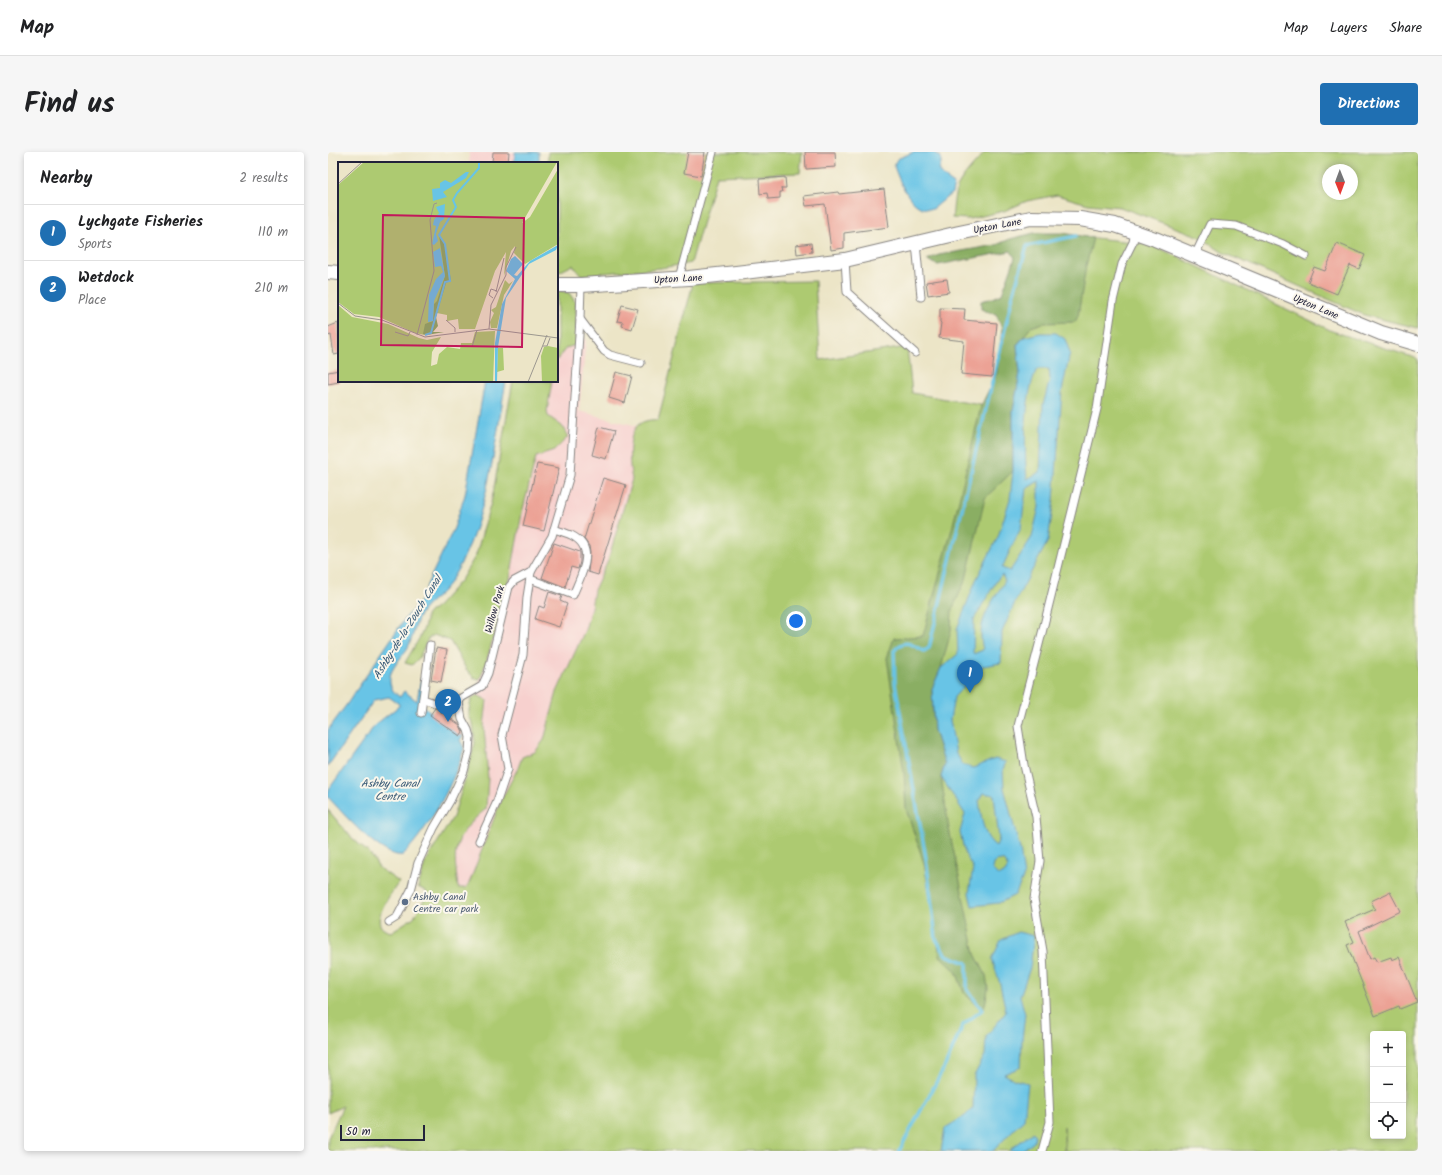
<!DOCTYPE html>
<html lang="en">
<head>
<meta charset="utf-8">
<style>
	:root { --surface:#fff; --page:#f6f6f6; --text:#202124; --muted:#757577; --line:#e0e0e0; --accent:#1f6fb2 }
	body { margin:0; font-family:Kalam,sans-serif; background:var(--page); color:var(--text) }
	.controls { position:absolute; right:12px; bottom:12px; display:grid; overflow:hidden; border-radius:4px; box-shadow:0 2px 6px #0003 }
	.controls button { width:36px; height:36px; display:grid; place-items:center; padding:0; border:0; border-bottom:1px solid var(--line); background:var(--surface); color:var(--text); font:20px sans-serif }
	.compass { position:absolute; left:994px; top:12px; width:36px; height:36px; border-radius:50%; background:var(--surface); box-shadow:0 2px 6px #0003; rotate:179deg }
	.scale { position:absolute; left:12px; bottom:10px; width:85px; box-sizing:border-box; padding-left:4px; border:2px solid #22223b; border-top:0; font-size:11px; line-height:14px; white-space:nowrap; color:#22223b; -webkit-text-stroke:3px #fbf7ec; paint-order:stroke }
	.you { position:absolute; left:468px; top:469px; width:14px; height:14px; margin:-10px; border:3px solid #fff; border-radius:50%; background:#1a73e8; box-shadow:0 0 0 6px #1a73e833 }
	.badge { display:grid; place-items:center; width:26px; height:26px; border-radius:50%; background:var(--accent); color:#fff; font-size:13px; font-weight:700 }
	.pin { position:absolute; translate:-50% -33px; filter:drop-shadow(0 1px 2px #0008) }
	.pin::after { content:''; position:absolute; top:21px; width:14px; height:12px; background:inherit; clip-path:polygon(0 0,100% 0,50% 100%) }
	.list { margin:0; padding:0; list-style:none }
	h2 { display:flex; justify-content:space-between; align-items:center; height:52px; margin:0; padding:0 16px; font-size:17px }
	h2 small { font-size:13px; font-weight:400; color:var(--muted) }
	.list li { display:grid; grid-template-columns:26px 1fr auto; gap:12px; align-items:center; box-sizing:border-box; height:56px; padding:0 16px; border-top:1px solid var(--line) }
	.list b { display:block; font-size:15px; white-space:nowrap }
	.list p { margin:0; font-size:13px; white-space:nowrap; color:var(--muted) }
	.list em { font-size:13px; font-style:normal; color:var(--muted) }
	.icon { flex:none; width:22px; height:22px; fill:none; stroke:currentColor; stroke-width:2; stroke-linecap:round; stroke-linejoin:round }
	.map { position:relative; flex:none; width:1090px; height:999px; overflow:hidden; border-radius:4px }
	header { display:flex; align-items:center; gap:24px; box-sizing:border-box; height:56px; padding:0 20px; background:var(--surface); border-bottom:1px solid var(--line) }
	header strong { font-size:19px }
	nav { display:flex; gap:22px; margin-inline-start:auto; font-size:14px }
	.intro { display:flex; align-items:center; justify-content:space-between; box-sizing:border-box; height:96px; padding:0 24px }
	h1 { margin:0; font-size:28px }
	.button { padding:10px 18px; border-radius:4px; background:var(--accent); color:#fff; font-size:14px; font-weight:700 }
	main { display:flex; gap:24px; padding:0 24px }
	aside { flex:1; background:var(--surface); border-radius:4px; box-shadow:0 2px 6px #0003 }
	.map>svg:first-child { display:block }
	.built { fill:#f7d0ce }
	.green { fill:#adca71; stroke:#687656; fill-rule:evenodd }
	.forest { fill:#8aae63; stroke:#56684f }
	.water { fill:#68c4e6; stroke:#457390; fill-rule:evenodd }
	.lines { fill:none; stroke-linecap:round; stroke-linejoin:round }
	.stream { stroke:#68c4e6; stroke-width:3.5 }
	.building { fill:#eca295 }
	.service-casing { stroke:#878481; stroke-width:9 }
	.minor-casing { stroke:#878481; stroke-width:16 }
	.service { stroke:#fff; stroke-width:7 }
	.minor { stroke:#fff; stroke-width:14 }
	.service-dot { fill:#5c6f8a; stroke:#fbf7ec; stroke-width:1.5 }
	.labels { text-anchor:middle; stroke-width:4; stroke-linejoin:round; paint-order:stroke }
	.street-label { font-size:10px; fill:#22223b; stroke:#fbf7ec }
	.service-label { font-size:10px; fill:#4e5e75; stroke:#fbf7ec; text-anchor:start }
	.water-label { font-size:11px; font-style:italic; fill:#3a5b77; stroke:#fbf7ec }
	.inset-river { fill:none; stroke:#68c4e6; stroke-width:2 }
	.inset-road { fill:none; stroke:#9b978f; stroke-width:1 }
	.view { fill:#c2185b; fill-opacity:0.15; stroke:#c2185b; stroke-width:2 }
	.inset-edge { fill:none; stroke:#22223b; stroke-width:2 }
</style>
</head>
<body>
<header>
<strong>Map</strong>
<nav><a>Map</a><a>Layers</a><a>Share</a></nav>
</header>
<div class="intro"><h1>Find us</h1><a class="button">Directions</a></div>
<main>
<aside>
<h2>Nearby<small>2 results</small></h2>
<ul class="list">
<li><span class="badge">1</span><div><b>Lychgate Fisheries</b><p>Sports</p></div><em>110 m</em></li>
<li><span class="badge">2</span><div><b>Wetdock</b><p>Place</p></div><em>210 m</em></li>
</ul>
</aside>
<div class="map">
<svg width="1090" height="999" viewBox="0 0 1090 999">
	<rect width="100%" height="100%" fill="#fbf7ec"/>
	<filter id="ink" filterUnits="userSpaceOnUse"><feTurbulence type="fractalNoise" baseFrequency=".025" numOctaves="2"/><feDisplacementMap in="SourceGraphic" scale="8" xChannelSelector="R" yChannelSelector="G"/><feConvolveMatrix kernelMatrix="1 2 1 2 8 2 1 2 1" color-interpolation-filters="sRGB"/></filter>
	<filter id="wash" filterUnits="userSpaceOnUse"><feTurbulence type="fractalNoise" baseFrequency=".012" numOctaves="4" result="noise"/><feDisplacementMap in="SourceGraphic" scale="16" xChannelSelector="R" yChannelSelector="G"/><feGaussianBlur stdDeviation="0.9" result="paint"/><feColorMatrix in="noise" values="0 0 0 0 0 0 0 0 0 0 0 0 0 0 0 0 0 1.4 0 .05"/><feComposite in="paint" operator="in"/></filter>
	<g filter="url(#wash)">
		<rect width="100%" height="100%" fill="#ece5c7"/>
		<!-- built -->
		<g class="built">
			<polygon points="141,0 187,0 186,11 141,11"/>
			<polygon points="248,187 258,187 251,259 309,274 302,288 302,318 304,327 280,408 266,438 263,456 257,478 229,540 216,588 207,600 194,606 190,616 173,648 142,729 138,736 130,736 127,699 134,682 145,668 158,657 160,626 156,575 159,549 149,543 152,527 158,511 208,305 215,304 234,274 220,264 219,259 224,229 229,229 229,208 238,196 248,193"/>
		</g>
		<!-- green -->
		<g class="green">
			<polygon points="220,0 474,0 472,21 388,24 363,111 333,116 253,123 245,113 229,121 229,11 220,11"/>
			<path d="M657 0H1090V176L1036 163 894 100 870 84 792 55 760 52 729 43 699 49 676 59 641 67 624 66C626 55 625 42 631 32 637 21 649 10 657 0ZM1000 18H1024V42H1000Z"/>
			<path d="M748 84 823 92 1004 179 1090 207V999H737L736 974V999H0V986L15 954 0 961V658L23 685 42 702 51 716 71 730C63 742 36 775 63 780L86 765 99 743 98 739 90 735 97 711 125 665 136 631 147 591 145 571 141 565V558L143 548 149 543 159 548 156 575 160 626 158 657C144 668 131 681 128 699 126 709 129 725 130 736H138L142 729 173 648 190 616 194 605 207 600 216 588 229 540 257 478 263 456 266 438 280 408 304 327C301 315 299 284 309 274 314 269 323 267 330 268L365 131 487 129 492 208 579 195 584 241 658 254 684 148ZM1045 882H1075V984H1045Z"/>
			<polygon points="229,138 241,141 248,151 248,193 238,196 229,208"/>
			<path d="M185 229H224L219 259 220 264 234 274 240 285 226 299 208 305 194 361 182 427 158 511 152 527 146 526 138 517 122 489 106 483 100 487 91 506 84 513 77 511C83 499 100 476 98 464L102 459 106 458 133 428 148 403 164 347Z"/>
		</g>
		<!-- forest -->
		<polygon class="forest" points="706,81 735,81 765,86 758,114 750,164 747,170 715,171 703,175 689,193 692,221 685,259 685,319 657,346 638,427 624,458 623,479 613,516 604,537 606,578 617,612 613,625 621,677 647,802 658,823 660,837 657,853 654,858 636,841 628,819 612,804 596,711 578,657 576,621 559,506 566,486 595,484 625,373 653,254 669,221 674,176 668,162 663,161 653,157 653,149 665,146 674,142 687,106 683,99 610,113 599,108 611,103 668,93 682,87"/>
		<!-- water -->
		<g class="water">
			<polygon points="187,0 211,0 211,11 186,11"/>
			<path d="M586 0H605L613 5V12L611 17 615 24 626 32 624 41 605 57C602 57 598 57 595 56 581 53 570 26 566 14L569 7Z"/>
			<path d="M712 181H728L737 187 742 201 734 239 726 348 720 389 688 448 674 480 673 511 655 514 626 545 622 568 628 601 635 613 645 616 667 607 678 610 675 617 676 636 692 697 696 724 687 743 671 751 644 754 641 741 645 716 637 702 632 680 637 662 613 625 617 612 606 578 604 537 613 516 630 502 629 477 648 428 670 385 682 347 685 319V259L692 221 689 193 696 185ZM709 217H721L722 227 715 253 712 320 699 327C696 299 696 242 709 217ZM711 329V355L704 385 682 419 674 416 685 392 693 376 698 337ZM674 423 677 429C667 445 653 464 653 483 653 488 654 493 655 498L645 502 646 467 669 428ZM655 641 666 643 671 687 668 694C655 686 653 663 651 648ZM670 708 676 709 680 715 677 720 671 724 664 717 665 712Z"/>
			<path d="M157 229H178C166 294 160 370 124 427 121 432 117 437 113 441 107 447 100 451 95 458 87 468 86 485 79 497 75 503 62 518 62 525 61 535 65 540 72 545L76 539 89 549 93 526 98 527 96 555 135 583 132 588 136 596C126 632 101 676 75 703 55 708 13 659 0 645L1 637 47 573 71 554V552L61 545 46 548 0 614V578L19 552 76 468C86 455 95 450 99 433L126 376 137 343Z"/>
			<polygon points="690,780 706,784 702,816 692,844 697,862 694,888 693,915 676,922 687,928 700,931 696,968 686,977 665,999 613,999 617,976 637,964 645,956 646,924 657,903 658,885 678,860 672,832 664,807 673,788"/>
			<polygon points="705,980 707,984 706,990 694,999 683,999 683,997"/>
		</g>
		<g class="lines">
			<!-- stream -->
			<path class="stream" d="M571 999 617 914 635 873 654 858 639 837V811L618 803 608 787 598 706 567 531 566 499C577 486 582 492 596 499L601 496 685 143 699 94 748 84"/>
		</g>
		<g id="blocks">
			<!-- building -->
			<g class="building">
				<polygon points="165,0 181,0 180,11 164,11"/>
				<polygon points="360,0 377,0 373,24 356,21"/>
				<polygon points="477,0 507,0 508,15 478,17"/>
				<polygon points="457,25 458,36 453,36 454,40 452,40 452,46 440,47 439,41 432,42 431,27"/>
				<polygon points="556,37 561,75 516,81 516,96 503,98 497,52 478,54 476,44 510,40 511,42"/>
				<polygon points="483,91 484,100 469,102 468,93"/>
				<polygon points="1009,91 1037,103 1031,117 1022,113 1009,142 980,130 986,115 997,119"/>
				<polygon points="619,127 621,140 600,143 598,130"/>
				<polygon points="294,153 310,157 304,177 294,174 295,170 289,169"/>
				<polygon points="612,156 637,157 636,168 669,171 664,225 633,222 636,189 611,186 613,171 612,170"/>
				<polygon points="10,171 11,202 6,203 3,183 0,184 0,175"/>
				<polygon points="11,218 11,230 0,232 0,220"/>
				<polygon points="288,220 304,224 297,251 281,246"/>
				<polygon points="271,275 286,279 278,307 264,303"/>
				<polygon points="209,312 231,316 216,379 195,374"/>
				<polygon points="275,326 298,333 270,423 260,420 262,401 261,394 256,387"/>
				<polygon points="226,391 252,400 252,410 250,417 243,415 237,435 214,426"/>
				<polygon points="221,440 234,444 232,449 239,452 231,475 207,467 211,454 216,456"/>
				<polygon points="108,496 119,498 113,530 103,528"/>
				<polygon points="107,556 132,573 135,580 132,584 102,563"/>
				<polygon points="1062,740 1072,759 1031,779 1042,807 1046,805 1049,810 1063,805 1064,808 1071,805 1089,850 1072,857 1071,854 1047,864 1019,793 1026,790 1017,770 1047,757 1043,749"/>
			</g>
		</g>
	</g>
	<g filter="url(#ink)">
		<use href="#blocks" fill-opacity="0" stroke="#878481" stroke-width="1"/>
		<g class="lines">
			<!-- service casing -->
			<g class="service-casing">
				<g id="service">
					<polyline points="588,91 593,145"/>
					<polyline points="867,103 882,72 908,74 955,92 978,104"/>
					<polyline points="517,108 519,140 587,201"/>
					<polyline points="351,126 385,0"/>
					<polyline points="252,167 276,199 282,203 313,211"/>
					<path d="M202 427 245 443C253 423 270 396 243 383 238 381 232 379 226 377"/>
					<polyline points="95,547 125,557 132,557"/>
					<polyline points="93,561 102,493"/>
					<polyline points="151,689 168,652 180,617 174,583 195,503 199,445 203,420"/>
					<polyline points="61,770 69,765 83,738 90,711 106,676 122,649 136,619 141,600 142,585 140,578 134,567 131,551 133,546 154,534 160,521 181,435 186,429 203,420 224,384 242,323 252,167 253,133"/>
					<polyline points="714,999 722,970 715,799 706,747 712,709 708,665 696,613 690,574 715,477 769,257 785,149 794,112 805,90 807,80"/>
				</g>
			</g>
			<!-- minor casing -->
			<g class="minor-casing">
				<g id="minor">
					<polyline points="0,120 11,121"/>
					<polyline points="229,133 253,133 361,126 408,121 517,108 631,81 703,66 752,67 787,73 827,87 1053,181 1090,192"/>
				</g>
			</g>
			<!-- service -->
			<use href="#service" class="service"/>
			<!-- minor -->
			<use href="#minor" class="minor"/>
		</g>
	</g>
	<!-- markers -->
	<circle class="service-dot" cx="77" cy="750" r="4"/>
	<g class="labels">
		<!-- street labels -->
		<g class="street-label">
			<text transform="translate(669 73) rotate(-11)" y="4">Upton Lane</text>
			<text transform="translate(350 126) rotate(-3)" y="4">Upton Lane</text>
			<text transform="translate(988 154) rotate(23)" y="4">Upton Lane</text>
			<text transform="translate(166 457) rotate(-74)" y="4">Willow Park</text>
		</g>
		<!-- service labels -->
		<g class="service-label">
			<text x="85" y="748">Ashby Canal<tspan x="85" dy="12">Centre car park</tspan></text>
		</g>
		<!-- water labels -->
		<g class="water-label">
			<text transform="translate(79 475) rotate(-58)" y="4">Ashby-de-la-Zouch Canal</text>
			<text x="62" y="635">Ashby Canal<tspan x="62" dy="13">Centre</tspan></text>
		</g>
	</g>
	<!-- overview -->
	<g transform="translate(10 10)">
		<rect width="220" height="220" fill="#ece5c7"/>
		<path d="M26 0H219L184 61 192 55 220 7V82L187 102 176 91 177 84 173 89 166 114 168 90 157 109 137 167H121L120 157 109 159V153L99 151 93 171 87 173 77 171 41 155 16 152 0 140V23ZM167 118 171 122 175 119 166 133 159 166H153L152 160 156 151 153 148 158 145ZM0 143 14 155 50 162 81 176 89 178 103 175 94 190 93 204 99 202 101 192 109 185 122 187 123 181H134L137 170 157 169 155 220H0ZM210 184 220 186V220H204L203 194 206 185ZM160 186H165L166 208 159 210Z" fill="#adca71"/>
		<path d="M101 73 106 80 113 118 108 121 98 155 100 164 95 170H106L89 173 85 172 87 162 95 159 96 142 99 139 107 114Z" fill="#8aae63"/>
		<path d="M128 10H131L128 16 105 30 109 35 95 39 94 27 102 26V21L107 18 113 21ZM107 42 106 57 102 60 98 72 100 79 96 83 94 82 98 64 95 63 96 58 101 51 98 45ZM220 83 218 88 191 102 168 136 160 185 159 220H157V181L164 142 177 117 168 109 173 97 177 94 185 102 176 113 179 114 192 99ZM102 86 107 114 96 139 95 159 90 160 91 133 98 117 105 110 103 104 97 105 95 90Z" fill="#68c4e6"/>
		<path class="inset-river" d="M87 173 93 171 107 120 112 119 107 82 101 73 118 45 115 38 119 31 141 6V0"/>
		<path class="inset-road" d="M0 22 24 0M158 130 166 96M155 136 151 133 153 127 159 129M0 141 17 154 44 158 87 175 151 167 220 176M108 158 117 166V170M151 167 153 143 168 113V105L178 85M57 170 70 174 72 170M79 173 96 109 92 58 96 42 99 41M205 184H209L212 176M134 185 139 168M190 220 209 173"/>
		<path class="view" d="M45 53 186 56 184 185 43 183Z"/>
		<rect width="220" height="220" class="inset-edge"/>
	</g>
</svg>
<div class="controls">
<button>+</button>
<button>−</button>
<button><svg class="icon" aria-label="locate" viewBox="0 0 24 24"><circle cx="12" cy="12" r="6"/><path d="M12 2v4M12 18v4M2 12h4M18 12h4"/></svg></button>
</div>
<svg class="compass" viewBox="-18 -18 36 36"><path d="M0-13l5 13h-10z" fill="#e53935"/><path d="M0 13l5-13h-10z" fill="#757577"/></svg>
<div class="scale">50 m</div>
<div class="you"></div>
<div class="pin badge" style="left:642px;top:541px">1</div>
<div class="pin badge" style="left:120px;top:570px">2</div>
</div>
</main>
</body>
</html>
